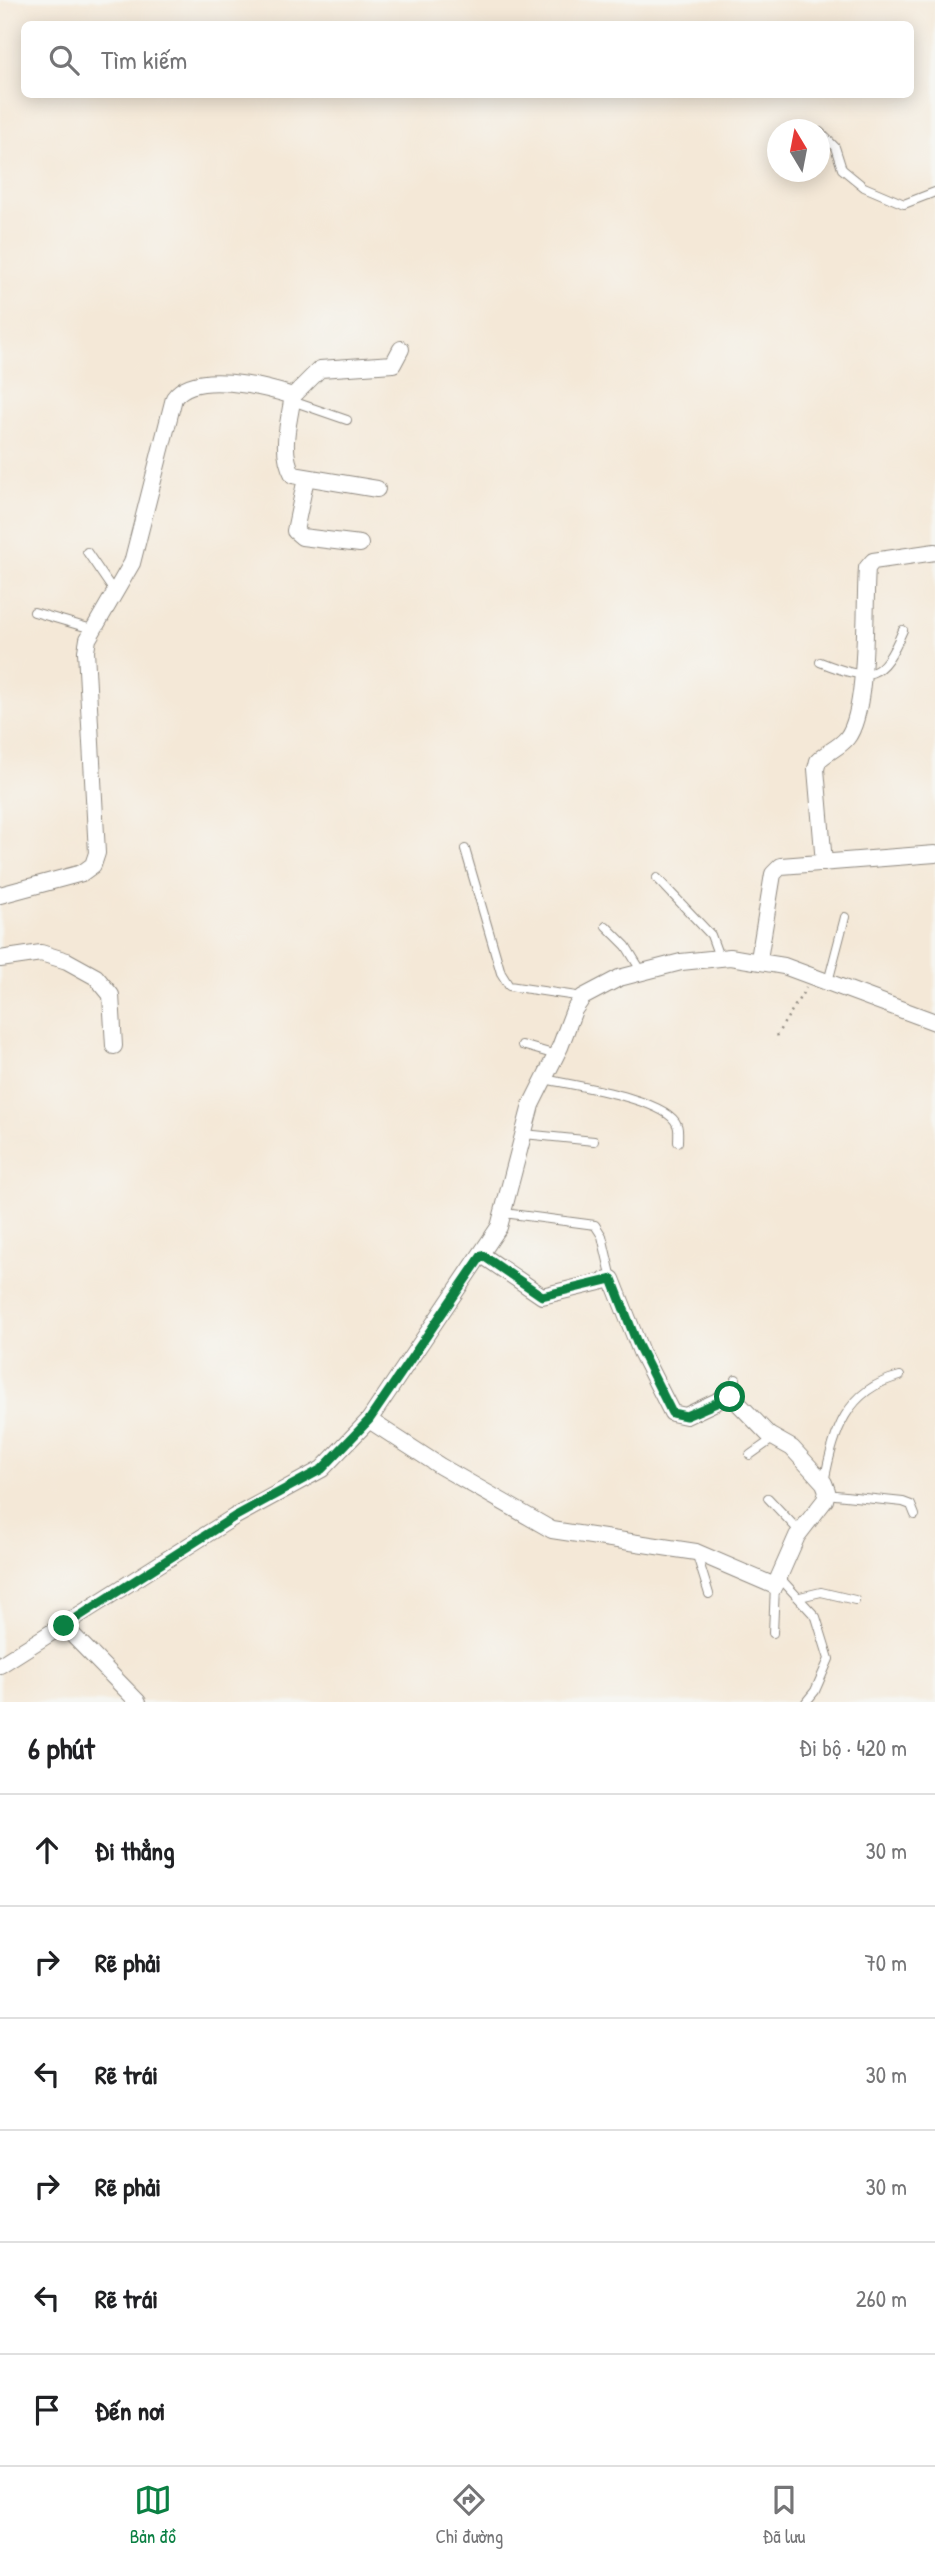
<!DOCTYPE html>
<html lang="vi">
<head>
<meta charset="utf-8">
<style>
	:root { --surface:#fff; --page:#f2f2f2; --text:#202124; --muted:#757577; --line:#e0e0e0; --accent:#0b8043 }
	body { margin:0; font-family:"Patrick Hand",sans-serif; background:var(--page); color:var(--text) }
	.compass { position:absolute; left:767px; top:119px; width:63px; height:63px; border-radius:50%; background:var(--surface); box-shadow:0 4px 18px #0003; rotate:350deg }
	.stop { position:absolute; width:21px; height:21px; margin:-16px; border:5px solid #0b8043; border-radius:50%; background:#fff }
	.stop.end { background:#0b8043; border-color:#fff; box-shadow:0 2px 7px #0008 }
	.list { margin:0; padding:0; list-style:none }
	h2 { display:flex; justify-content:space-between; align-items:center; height:91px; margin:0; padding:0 28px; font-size:30px }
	h2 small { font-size:23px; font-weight:400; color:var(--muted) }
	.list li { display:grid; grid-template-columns:46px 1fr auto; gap:21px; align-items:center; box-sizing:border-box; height:112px; padding:0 28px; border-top:2px solid var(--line) }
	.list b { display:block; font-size:26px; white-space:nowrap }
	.list em { font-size:23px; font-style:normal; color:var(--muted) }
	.icon { flex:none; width:38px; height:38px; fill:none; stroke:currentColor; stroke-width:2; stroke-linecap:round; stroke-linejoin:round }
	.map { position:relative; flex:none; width:935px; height:1702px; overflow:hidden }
	.search { position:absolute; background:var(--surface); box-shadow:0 4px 18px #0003; left:21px; right:21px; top:21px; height:77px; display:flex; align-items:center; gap:18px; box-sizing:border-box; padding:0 24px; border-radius:10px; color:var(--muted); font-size:26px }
	.sheet { height:763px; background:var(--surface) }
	nav { display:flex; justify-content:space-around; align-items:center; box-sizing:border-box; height:98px; border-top:2px solid var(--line); background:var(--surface); font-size:19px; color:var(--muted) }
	nav a { display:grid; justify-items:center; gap:4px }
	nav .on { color:var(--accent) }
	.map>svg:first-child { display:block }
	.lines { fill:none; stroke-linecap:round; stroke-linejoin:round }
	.service-casing { stroke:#908a81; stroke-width:10 }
	.minor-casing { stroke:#908a81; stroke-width:18 }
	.path { stroke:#908a81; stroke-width:2.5; stroke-dasharray:2 5; stroke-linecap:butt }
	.service { stroke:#fff; stroke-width:8 }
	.minor { stroke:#fff; stroke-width:16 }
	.route { stroke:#0b8043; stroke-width:9 }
</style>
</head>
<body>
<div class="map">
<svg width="935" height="1702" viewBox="0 0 935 1702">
	<rect width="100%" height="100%" fill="#f6f6f2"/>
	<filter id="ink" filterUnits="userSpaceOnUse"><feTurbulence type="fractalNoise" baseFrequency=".0143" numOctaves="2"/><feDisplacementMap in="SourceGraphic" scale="14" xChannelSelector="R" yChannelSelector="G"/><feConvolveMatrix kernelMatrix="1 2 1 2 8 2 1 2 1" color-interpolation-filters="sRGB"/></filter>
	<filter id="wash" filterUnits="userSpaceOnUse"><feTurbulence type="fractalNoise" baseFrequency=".00686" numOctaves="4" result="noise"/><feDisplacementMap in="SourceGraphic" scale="28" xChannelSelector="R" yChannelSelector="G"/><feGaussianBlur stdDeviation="1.57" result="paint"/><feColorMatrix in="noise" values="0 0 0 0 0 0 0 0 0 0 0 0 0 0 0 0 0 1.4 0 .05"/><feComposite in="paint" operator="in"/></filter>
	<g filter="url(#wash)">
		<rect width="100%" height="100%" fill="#f4e8d7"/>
	</g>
	<g filter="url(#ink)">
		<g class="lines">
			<!-- service casing -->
			<g class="service-casing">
				<g id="service">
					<polyline points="820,132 835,147 842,169 864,187 904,204 935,192"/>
					<polyline points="292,401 347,420"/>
					<polyline points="87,552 115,593"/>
					<polyline points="34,612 92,629"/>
					<path d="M820 662C871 682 881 681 903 630"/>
					<polyline points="465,849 501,973 509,986 583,997"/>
					<polyline points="657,878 711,935 719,957"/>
					<polyline points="606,926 626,946 642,972"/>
					<polyline points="828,982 845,917"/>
					<polyline points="522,1045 556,1055"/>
					<path d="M544 1079C571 1085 668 1099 677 1125 679 1129 678 1137 678 1142"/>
					<polyline points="524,1134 594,1141"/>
					<polyline points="504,1213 595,1225 602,1236 612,1279"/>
					<polyline points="730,1397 736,1379"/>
					<polyline points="750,1455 774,1438"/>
					<path d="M824 1483C833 1433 846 1389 900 1376"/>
					<polyline points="826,1494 903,1502 911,1505 915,1515"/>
					<polyline points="768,1498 800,1532"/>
					<polyline points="696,1552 709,1594"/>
					<polyline points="779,1577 816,1617 829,1659 815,1691 806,1702"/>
					<polyline points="800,1597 821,1592 855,1600"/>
					<polyline points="773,1633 775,1586"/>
				</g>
			</g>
			<!-- minor casing -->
			<g class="minor-casing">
				<g id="minor">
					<polyline points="306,478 295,531 302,537 360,544"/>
					<path d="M377 489 293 475C280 451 288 427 292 401L293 396 320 369 393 364 401 349"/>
					<path d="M824 863 816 769 818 761C826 752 839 748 847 738 869 710 864 606 867 568L873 561 935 552"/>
					<path d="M0 895 82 873 93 865 97 853 86 651 88 639 132 563 174 398C194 369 265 387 293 396"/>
					<polyline points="0,959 41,953 67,961 96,977 111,995 114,1046"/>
					<polyline points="759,959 773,874 781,866 935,854"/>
					<polyline points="369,1420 440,1466 552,1530 696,1552 775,1586 797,1536 825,1500 827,1491 824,1483 792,1448 769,1435 735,1400 724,1398 686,1416 672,1413 641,1352 612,1279 542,1296 482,1255"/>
					<polyline points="64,1626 138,1702"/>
					<polyline points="0,1665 234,1517 322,1469 369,1420 499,1227 531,1105 560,1047 574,1010 583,997 619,978 681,962 730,957 784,966 935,1022"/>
				</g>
			</g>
			<!-- path -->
			<polyline class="path" points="776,1036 806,988"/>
			<!-- service -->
			<use href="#service" class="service"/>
			<!-- minor -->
			<use href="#minor" class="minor"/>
		</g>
	</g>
	<g class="lines" filter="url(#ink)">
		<!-- route -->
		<polyline class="route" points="64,1626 234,1517 322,1469 369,1420 482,1255 542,1296 612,1279 637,1343 672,1413 686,1416 730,1397"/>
	</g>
</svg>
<svg class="compass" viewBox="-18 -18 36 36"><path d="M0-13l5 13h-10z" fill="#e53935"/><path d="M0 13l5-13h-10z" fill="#757577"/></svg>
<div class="stop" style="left:730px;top:1397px"></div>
<div class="stop end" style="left:64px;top:1626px"></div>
<div class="search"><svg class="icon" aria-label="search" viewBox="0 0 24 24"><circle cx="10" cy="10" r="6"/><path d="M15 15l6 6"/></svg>Tìm kiếm</div>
</div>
<section class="sheet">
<h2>6 phút<small>Đi bộ · 420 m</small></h2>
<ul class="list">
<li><svg class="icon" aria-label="ahead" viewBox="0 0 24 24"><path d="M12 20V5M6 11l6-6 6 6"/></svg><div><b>Đi thẳng</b></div><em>30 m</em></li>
<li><svg class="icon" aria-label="right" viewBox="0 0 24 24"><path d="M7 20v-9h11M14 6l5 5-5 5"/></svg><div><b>Rẽ phải</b></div><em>70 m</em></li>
<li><svg class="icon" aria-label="left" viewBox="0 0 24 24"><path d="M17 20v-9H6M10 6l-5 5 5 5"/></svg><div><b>Rẽ trái</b></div><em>30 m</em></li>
<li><svg class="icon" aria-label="right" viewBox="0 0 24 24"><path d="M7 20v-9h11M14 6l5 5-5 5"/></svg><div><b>Rẽ phải</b></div><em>30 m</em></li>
<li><svg class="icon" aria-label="left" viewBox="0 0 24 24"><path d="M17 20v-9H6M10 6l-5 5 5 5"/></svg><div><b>Rẽ trái</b></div><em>260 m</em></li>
<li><svg class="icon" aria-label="arrive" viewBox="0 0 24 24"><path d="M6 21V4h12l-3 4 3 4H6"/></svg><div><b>Đến nơi</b></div></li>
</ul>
</section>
<nav>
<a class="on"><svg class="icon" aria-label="map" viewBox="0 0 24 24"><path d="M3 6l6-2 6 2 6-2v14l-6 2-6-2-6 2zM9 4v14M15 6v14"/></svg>Bản đồ</a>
<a><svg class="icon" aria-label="directions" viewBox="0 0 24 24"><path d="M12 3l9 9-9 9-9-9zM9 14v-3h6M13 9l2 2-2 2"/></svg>Chỉ đường</a>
<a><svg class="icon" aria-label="saved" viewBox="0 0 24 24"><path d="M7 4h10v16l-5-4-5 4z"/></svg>Đã lưu</a>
</nav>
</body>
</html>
